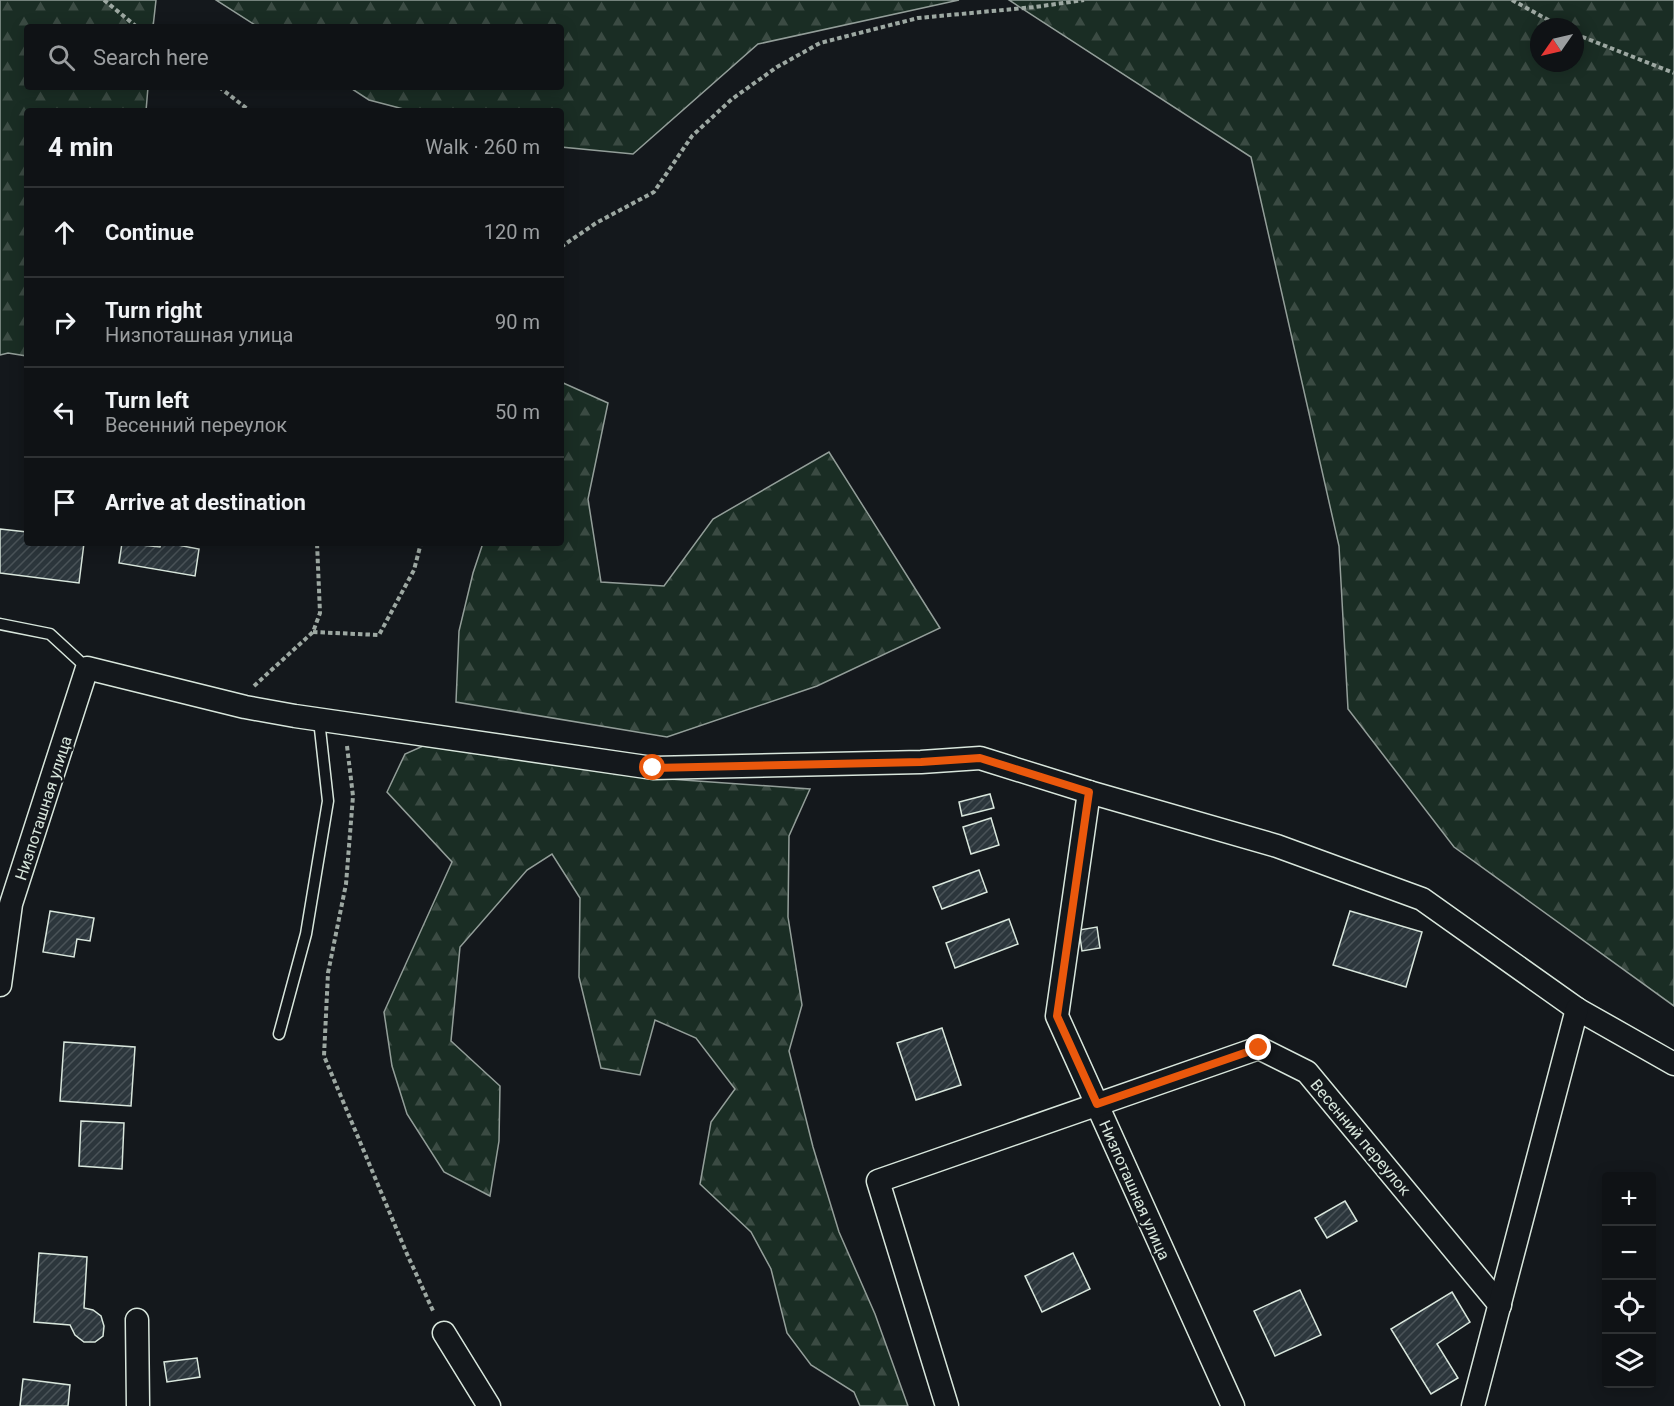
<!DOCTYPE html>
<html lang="en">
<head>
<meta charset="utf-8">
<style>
	:root { --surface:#0f1215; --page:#1d2022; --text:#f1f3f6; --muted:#9b9ea0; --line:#2f3234 }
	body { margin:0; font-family:Roboto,sans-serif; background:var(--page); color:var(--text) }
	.controls { position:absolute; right:18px; bottom:18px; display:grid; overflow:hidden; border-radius:6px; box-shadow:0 3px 15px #0003 }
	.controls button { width:54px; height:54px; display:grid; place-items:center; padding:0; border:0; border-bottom:2px solid var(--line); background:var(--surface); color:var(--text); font:30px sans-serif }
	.compass { position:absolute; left:1530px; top:18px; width:54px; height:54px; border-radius:50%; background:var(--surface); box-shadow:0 3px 15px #0003; rotate:236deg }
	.stop { position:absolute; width:18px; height:18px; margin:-14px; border:4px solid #ea580c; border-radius:50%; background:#fff }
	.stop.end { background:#ea580c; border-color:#fff; box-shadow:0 2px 6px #0008 }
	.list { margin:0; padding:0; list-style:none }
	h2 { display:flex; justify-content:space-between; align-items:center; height:78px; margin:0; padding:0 24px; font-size:26px }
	h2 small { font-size:20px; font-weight:400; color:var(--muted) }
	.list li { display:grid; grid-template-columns:39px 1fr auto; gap:18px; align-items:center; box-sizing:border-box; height:90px; padding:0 24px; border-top:2px solid var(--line) }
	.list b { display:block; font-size:22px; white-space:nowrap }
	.list p { margin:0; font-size:20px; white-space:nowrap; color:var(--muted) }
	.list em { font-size:20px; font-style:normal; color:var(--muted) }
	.icon { flex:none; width:33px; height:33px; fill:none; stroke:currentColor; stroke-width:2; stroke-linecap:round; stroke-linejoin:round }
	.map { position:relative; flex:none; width:1674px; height:1406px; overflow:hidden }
	.search { position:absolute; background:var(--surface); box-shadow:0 3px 15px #0003; left:24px; top:24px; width:540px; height:66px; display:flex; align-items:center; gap:15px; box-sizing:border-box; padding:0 21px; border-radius:6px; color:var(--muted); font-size:22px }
	.panel { position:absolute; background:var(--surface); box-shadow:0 3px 15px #0003; left:24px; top:108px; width:540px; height:438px; border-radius:6px }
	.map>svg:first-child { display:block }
	.forest { fill:url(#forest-firs); stroke:#939e99; stroke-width:1.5; fill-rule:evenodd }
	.building { fill:url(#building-hatch); stroke:#d8e6dc; stroke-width:1.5 }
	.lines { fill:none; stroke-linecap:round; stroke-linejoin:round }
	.service-casing { stroke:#d8e6dc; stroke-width:13 }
	.minor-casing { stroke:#d8e6dc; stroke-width:25 }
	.path { stroke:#9da8a2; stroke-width:4; stroke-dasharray:4.5 3; stroke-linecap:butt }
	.service { stroke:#14181c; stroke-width:10 }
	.minor { stroke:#14181c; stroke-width:22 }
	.route { stroke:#ea580c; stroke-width:8 }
	.labels { text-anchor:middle; stroke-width:4.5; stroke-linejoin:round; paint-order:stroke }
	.street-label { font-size:16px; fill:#d8e6dc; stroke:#14181c }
</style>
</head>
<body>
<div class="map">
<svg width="1674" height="1406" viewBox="0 0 1674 1406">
	<defs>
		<pattern id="forest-firs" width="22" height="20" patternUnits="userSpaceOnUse" patternTransform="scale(1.5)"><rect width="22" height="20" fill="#1a2d24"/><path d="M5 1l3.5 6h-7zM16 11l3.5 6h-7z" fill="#3b4b43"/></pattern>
		<pattern id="building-hatch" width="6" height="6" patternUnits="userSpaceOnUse" patternTransform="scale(1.5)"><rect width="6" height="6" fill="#2c363c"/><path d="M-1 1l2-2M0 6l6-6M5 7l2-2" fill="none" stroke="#4a5358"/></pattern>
	</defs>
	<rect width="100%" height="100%" fill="#14181c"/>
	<!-- forest -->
	<g class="forest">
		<polygon points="0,0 156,0 153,27 27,27 27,87 148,87 146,111 27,111 27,356 8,353 0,355"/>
		<polygon points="216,0 959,0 758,44 633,154 561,147 561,111 411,111 369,100 349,87 561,87 561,27 258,27"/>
		<path d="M1009 0H1674V1006L1454 847 1348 709 1339 546 1251 157ZM1539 27H1575V63H1539Z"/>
		<polygon points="561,382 608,403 588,499 601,582 664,586 713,519 829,452 940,628 817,686 667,737 456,702 459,631 473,573 483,543 561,543"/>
		<polygon points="423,746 669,779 810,789 789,836 788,917 802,1005 789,1051 813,1147 839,1232 875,1314 908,1406 860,1406 854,1392 811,1365 787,1333 771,1269 751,1232 700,1184 711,1122 735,1089 696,1038 655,1020 640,1075 601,1068 579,977 580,898 552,854 527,870 460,947 451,1041 500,1086 499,1141 490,1196 444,1172 407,1114 392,1066 384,1012 452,862 387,792 405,754"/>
	</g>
	<!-- building -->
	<g class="building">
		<polygon points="0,529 27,532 27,543 84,543 79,583 0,573"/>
		<polygon points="122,543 160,547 161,543 167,543 199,549 195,576 119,563"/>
		<polygon points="990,794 994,808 962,816 959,802"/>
		<polygon points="991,818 999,845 971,854 963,827"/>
		<polygon points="979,870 987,892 942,909 933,887"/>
		<polygon points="50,911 94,918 90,941 77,939 74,957 43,952"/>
		<polygon points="1350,911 1422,932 1406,987 1333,965"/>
		<polygon points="1009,919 1018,944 955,968 946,943"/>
		<polygon points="1097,927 1100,948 1082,951 1079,930"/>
		<polygon points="942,1028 961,1085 916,1100 897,1043"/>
		<polygon points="64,1042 135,1047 131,1106 60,1101"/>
		<polygon points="81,1121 124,1123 122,1169 79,1166"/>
		<polygon points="1345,1201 1357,1221 1327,1238 1315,1218"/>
		<polygon points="39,1253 87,1257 84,1308 93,1310 101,1316 104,1326 103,1336 95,1342 84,1342 75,1335 70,1325 34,1322"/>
		<polygon points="1073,1253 1090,1289 1042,1312 1025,1276"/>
		<polygon points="1300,1290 1321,1335 1275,1356 1254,1311"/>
		<polygon points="1452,1292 1470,1322 1437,1344 1458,1378 1431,1394 1391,1329"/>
		<polygon points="197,1358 200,1377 167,1382 164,1362"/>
		<polygon points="23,1379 70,1385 68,1406 20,1406"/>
	</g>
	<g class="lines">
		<!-- service casing -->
		<g class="service-casing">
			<g id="service">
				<polyline points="0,624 50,634 87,668"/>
				<polyline points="279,1034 306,934 328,801 319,720"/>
			</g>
		</g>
		<!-- minor casing -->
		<g class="minor-casing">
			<g id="minor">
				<polyline points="1089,792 1057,1016 1233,1406"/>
				<polyline points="0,985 11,904 87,668 245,707 295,716 653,768 921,762 980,758 1089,792 1277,846 1422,899 1577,1009 1674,1064"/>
				<polyline points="137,1320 138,1406"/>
				<polyline points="444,1333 489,1406"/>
				<polyline points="947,1406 878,1181 1259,1048 1307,1072 1500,1305"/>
				<polyline points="1473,1406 1577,1009"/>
			</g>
		</g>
		<!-- path -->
		<g class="path">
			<polyline points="104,0 137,27"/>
			<polyline points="1512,0 1561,27"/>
			<polyline points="1575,34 1674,73"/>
			<polyline points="219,87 250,111"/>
			<polyline points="561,247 596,223 654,192 692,136 732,99 777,67 820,43 918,18 1035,7 1084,0"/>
			<polyline points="313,632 379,635 414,570 421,543"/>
			<polyline points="254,686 313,632 320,613 317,543"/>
			<polyline points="347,746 353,796 346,884 328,973 324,1056 407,1254 434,1313"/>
		</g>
		<!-- service -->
		<use href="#service" class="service"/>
		<!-- minor -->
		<use href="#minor" class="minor"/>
	</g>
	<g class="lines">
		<!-- route -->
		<polyline class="route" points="653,768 921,762 980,758 1089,792 1057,1016 1097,1104 1259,1048"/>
	</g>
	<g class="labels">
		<!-- street labels -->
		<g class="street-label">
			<text transform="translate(43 808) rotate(-72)" y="6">Низпоташная улица</text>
			<text transform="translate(1361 1137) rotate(50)" y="6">Весенний переулок</text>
			<text transform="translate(1135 1190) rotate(66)" y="6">Низпоташная улица</text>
		</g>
	</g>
</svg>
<div class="controls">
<button>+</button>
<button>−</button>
<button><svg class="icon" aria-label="locate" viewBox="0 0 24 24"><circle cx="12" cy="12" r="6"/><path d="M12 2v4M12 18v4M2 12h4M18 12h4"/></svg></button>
<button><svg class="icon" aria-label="layers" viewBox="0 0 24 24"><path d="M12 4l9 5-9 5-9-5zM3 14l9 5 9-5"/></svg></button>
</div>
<svg class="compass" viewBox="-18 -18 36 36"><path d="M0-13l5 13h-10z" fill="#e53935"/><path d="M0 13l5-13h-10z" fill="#9b9ea0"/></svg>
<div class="stop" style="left:653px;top:768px"></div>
<div class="stop end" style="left:1259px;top:1048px"></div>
<div class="search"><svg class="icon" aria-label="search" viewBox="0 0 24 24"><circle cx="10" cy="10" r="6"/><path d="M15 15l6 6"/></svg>Search here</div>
<section class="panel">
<h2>4 min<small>Walk · 260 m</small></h2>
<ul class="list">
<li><svg class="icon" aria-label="ahead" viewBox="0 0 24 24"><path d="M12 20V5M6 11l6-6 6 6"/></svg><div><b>Continue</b></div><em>120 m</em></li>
<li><svg class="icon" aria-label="right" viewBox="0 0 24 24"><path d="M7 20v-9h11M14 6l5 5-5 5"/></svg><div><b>Turn right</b><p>Низпоташная улица</p></div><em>90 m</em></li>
<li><svg class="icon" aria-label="left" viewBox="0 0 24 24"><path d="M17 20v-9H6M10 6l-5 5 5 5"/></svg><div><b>Turn left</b><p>Весенний переулок</p></div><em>50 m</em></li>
<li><svg class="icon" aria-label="arrive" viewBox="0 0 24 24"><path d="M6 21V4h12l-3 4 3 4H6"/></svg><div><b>Arrive at destination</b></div></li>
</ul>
</section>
</div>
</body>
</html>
